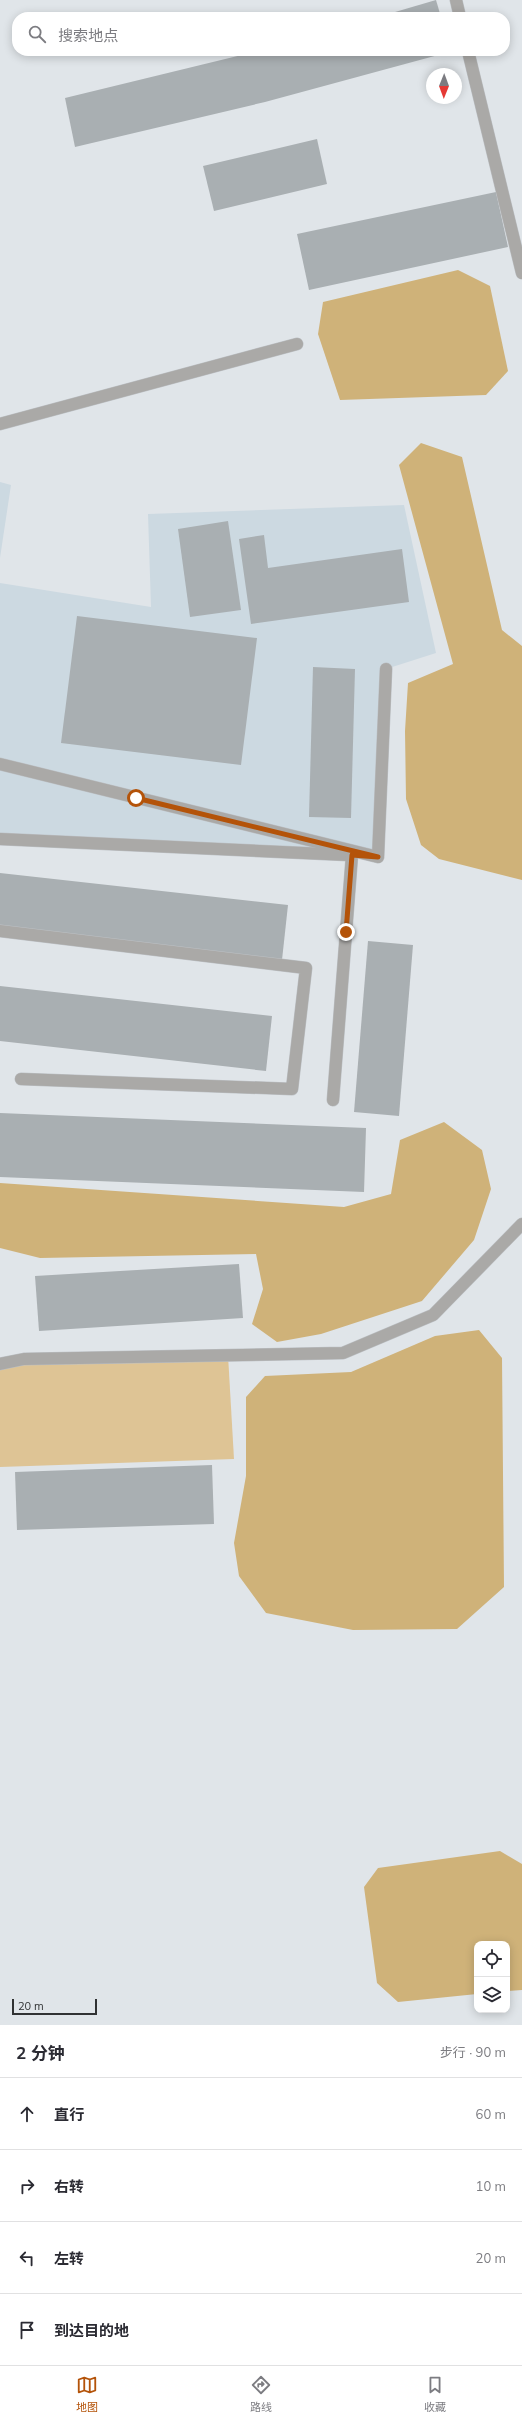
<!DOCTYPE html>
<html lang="zh">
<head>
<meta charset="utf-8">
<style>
	:root { --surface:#fff; --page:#f2f2f3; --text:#2b2b33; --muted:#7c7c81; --line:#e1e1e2; --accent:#b45309 }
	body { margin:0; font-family:Mulish,"Noto Sans SC",sans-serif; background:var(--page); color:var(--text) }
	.controls { position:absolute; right:12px; bottom:12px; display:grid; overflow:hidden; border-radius:8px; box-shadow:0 2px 10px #0003 }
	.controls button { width:36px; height:36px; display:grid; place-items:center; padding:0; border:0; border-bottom:1px solid var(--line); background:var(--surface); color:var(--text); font:20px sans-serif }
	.compass { position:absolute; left:426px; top:68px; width:36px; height:36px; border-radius:50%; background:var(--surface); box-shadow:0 2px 10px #0003; rotate:181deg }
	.scale { position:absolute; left:12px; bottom:10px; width:85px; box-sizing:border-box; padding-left:4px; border:2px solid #303233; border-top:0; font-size:11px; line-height:14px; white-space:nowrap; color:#303233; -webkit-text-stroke:3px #e0e5e9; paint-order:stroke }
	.stop { position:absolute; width:12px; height:12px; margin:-9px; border:3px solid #b45309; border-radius:50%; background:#fff }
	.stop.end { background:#b45309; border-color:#fff; box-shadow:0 1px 4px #0008 }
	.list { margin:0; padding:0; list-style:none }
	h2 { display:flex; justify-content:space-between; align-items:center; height:52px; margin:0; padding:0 16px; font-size:17px }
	h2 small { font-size:13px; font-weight:400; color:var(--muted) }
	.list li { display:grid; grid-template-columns:26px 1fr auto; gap:12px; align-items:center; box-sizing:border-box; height:72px; padding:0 16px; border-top:1px solid var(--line) }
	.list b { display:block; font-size:15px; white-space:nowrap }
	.list em { font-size:13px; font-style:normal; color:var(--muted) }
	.icon { flex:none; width:22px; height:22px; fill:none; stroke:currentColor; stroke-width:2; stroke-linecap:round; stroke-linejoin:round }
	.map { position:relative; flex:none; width:522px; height:2025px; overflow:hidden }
	.search { position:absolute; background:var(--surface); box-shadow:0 2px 10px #0003; left:12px; right:12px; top:12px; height:44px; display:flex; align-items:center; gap:10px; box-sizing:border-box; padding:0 14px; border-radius:16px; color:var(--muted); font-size:15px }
	.sheet { height:340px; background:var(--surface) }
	nav { display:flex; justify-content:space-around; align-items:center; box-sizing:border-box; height:56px; border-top:1px solid var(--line); background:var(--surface); font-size:11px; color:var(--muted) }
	nav a { display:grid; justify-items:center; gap:2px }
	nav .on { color:var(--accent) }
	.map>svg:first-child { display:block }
	.built { fill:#ccd9e1 }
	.green { fill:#dec495 }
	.forest { fill:#cfb279 }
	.building { fill:#a9afb2 }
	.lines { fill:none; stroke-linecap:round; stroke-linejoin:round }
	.lane-casing { stroke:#bdc1c5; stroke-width:13 }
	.street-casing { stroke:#bdc1c5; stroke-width:13 }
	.lane { stroke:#aaa9a7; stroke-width:12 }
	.street { stroke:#aaa9a7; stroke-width:12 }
	.route { stroke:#b45309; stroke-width:5 }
</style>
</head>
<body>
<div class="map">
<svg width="522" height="2025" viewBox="0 0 522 2025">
	<rect width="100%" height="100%" fill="#e0e5e9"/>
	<!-- built -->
	<g class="built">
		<polygon points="0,482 11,485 0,558"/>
		<polygon points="404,505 436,653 386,669 378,857 0,839 0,583 151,607 148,514"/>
	</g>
	<!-- green -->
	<polygon class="green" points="228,1355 234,1459 0,1467 0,1364"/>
	<!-- forest -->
	<g class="forest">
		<polygon points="458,270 490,286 508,371 486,395 340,400 318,334 323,302"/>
		<polygon points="421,443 462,457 502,630 522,646 522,880 439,859 421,845 406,799 405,731 408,683 453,664 399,465"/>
		<polygon points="444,1122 482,1150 491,1189 474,1240 422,1301 321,1334 277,1342 252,1324 263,1289 256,1254 40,1258 0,1248 0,1183 344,1207 391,1194 400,1140"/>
		<polygon points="479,1330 502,1358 504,1587 457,1629 353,1630 266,1613 239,1576 234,1543 246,1476 246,1397 265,1376 351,1372 435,1336"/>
		<polygon points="500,1851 522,1864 522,1990 507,1991 507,1944 477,1944 477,1994 398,2002 377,1983 364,1887 378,1868"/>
	</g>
	<!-- building -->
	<g class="building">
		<polygon points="436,0 441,17 378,17"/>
		<polygon points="258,51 453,51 265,102 75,147 65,98"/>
		<polygon points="317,139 327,184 214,211 203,166"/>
		<polygon points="496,192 508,247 309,290 297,234"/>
		<polygon points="228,521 241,610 190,617 178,529"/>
		<polygon points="264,535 268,568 402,549 409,602 251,624 239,539"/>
		<polygon points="77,616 257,638 241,765 61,743"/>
		<polygon points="313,667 355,669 351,818 309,817"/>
		<polygon points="0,873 288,905 282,960 0,928"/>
		<polygon points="368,941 413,945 399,1116 354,1112"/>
		<polygon points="0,986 272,1016 266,1071 0,1041"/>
		<polygon points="0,1113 366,1128 364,1192 0,1177"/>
		<polygon points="239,1264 243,1318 39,1331 35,1276"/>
		<polygon points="212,1465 214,1524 17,1530 15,1472"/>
	</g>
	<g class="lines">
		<!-- lane casing -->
		<g class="lane-casing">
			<g id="lane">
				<polyline points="0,764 378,857 386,669"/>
				<polyline points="0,839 348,855"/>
				<polyline points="0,931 306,968 292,1089 21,1079"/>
				<polyline points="333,1100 352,855"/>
			</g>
		</g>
		<!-- street casing -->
		<g class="street-casing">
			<g id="street">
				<polyline points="456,0 460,17"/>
				<polyline points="468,51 522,273"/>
				<polyline points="0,424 297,344"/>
				<polyline points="0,1364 24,1359 343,1353 433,1315 522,1224"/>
			</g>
		</g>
		<!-- lane -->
		<use href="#lane" class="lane"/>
		<!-- street -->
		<use href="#street" class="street"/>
	</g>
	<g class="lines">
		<!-- route -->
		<polyline class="route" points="136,798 378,857 352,855 346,932"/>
	</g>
</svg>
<div class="controls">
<button><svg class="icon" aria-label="locate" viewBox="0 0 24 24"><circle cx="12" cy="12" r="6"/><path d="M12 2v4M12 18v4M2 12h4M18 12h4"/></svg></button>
<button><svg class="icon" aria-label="layers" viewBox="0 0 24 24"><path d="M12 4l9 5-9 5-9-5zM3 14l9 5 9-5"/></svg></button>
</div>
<svg class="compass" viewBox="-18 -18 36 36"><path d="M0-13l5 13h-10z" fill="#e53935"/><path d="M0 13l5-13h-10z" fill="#7c7c81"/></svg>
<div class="scale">20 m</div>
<div class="stop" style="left:136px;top:798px"></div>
<div class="stop end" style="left:346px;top:932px"></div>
<div class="search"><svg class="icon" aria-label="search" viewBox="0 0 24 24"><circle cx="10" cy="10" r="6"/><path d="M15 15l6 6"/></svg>搜索地点</div>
</div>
<section class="sheet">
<h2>2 分钟<small>步行 · 90 m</small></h2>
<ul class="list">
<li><svg class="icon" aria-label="ahead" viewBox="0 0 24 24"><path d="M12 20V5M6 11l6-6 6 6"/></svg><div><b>直行</b></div><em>60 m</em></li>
<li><svg class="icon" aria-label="right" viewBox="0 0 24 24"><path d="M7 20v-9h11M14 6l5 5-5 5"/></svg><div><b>右转</b></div><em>10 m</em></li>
<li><svg class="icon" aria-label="left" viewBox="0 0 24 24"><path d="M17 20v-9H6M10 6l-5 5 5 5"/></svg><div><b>左转</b></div><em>20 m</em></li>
<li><svg class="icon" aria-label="arrive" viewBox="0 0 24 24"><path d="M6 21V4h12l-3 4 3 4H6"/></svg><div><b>到达目的地</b></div></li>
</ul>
</section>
<nav>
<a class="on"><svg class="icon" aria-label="map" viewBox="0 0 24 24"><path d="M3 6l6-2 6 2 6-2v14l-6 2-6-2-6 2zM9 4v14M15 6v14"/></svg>地图</a>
<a><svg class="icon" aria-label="directions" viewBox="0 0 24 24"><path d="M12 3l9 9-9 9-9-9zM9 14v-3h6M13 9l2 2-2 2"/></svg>路线</a>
<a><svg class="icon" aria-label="saved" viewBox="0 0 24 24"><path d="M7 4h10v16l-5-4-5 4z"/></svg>收藏</a>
</nav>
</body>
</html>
